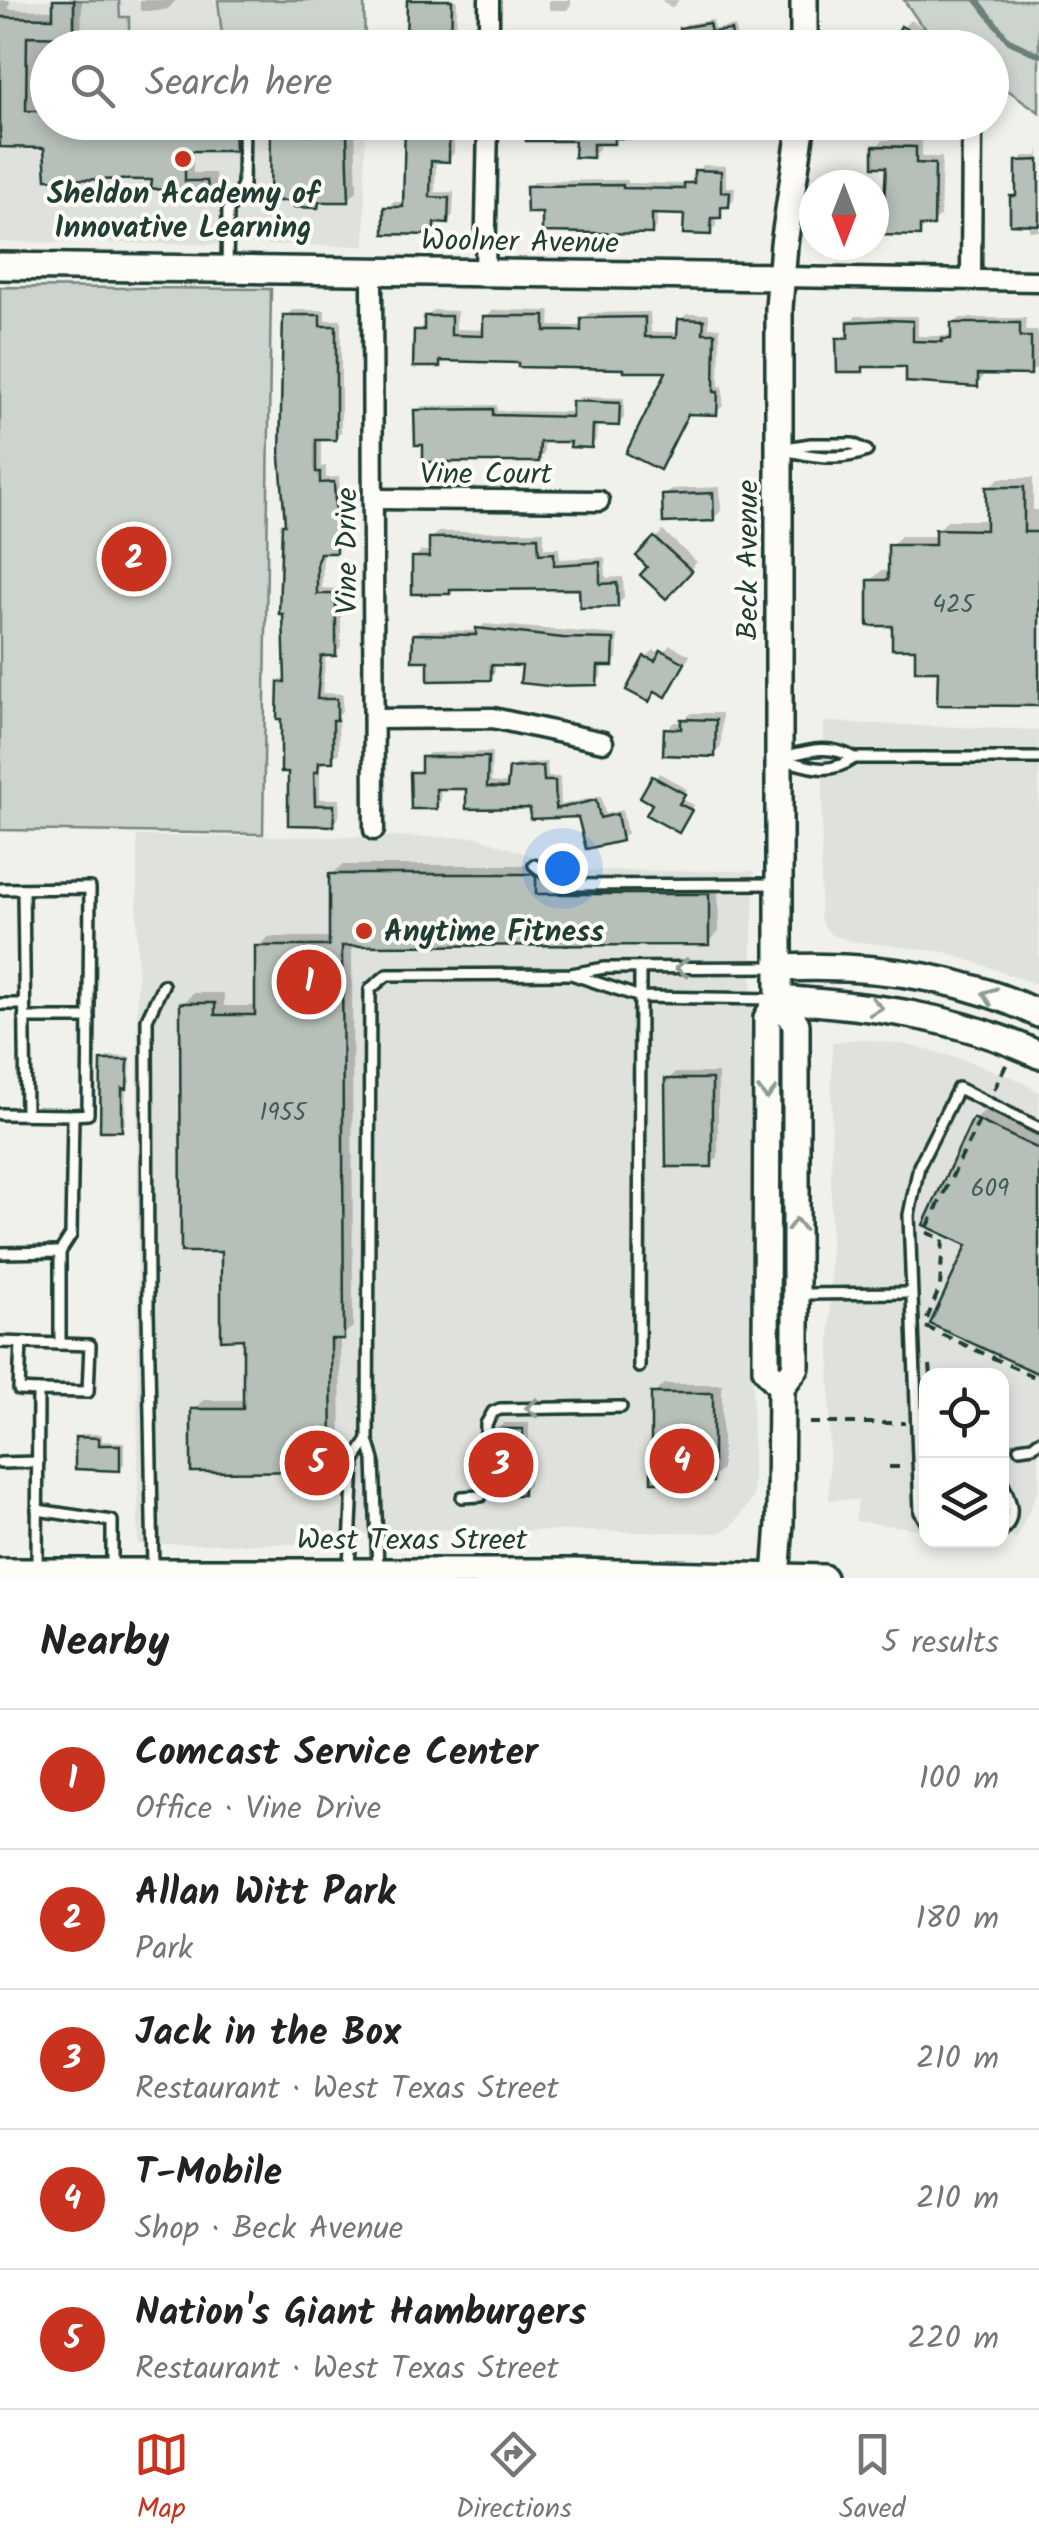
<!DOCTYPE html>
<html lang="en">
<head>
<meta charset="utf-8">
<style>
	:root { --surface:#fff; --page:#f6f6f6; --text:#222; --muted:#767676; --line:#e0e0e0; --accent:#c8321e }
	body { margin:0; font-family:Kalam,sans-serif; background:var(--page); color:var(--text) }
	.controls { position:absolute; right:30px; bottom:30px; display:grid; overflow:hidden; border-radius:20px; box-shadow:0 5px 15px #0003 }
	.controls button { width:90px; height:90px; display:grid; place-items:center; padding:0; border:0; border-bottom:2px solid var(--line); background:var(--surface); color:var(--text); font:50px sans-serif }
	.compass { position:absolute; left:799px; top:170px; width:90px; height:90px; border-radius:50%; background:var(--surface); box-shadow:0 5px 15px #0003; rotate:180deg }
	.you { position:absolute; left:562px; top:868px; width:35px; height:35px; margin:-25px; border:8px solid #fff; border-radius:50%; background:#1a73e8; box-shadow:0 0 0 15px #1a73e833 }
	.badge { display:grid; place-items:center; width:65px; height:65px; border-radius:50%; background:var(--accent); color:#fff; font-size:32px; font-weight:700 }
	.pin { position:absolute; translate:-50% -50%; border:5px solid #fff; box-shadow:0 2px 10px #0006 }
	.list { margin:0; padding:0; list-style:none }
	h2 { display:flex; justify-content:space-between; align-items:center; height:130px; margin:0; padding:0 40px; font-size:42px }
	h2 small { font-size:32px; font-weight:400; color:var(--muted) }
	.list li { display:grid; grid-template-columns:65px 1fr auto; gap:30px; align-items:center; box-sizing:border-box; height:140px; padding:0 40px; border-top:2px solid var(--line) }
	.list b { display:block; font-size:38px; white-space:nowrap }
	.list p { margin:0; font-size:32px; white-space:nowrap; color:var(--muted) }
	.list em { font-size:32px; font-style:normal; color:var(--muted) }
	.icon { flex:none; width:55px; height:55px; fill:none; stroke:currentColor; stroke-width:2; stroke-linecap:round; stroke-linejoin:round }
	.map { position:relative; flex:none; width:1039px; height:1578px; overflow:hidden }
	.search { position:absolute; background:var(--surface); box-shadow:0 5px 15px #0003; left:30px; right:30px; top:30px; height:110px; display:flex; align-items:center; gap:25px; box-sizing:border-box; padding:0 35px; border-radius:55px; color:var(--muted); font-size:38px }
	.sheet { height:830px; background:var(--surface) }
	nav { display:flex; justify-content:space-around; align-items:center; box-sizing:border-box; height:140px; border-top:2px solid var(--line); background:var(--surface); font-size:28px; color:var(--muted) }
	nav a { display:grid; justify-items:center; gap:5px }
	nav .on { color:var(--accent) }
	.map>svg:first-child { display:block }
	.built { fill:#dfe2dc }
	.green { fill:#cdd3cd; stroke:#768880; stroke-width:2.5 }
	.shadow { fill:#0003 }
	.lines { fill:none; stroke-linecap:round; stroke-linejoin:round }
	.stream { stroke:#6c8077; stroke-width:6 }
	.building { fill:#b6bfb8; stroke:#1f3d34; stroke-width:2.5 }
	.lane-casing { stroke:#1f3d34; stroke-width:16 }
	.street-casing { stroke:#1f3d34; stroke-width:25 }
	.secondary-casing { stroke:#1f3d34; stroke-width:32 }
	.path { stroke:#1f3d34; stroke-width:4; stroke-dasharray:10 8; stroke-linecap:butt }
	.lane { stroke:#fdfcf7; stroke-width:9 }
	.street { stroke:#fdfcf7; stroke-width:18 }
	.secondary { stroke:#fdfcf7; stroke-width:25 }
	.oneway { stroke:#8e9c96 }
	.poi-dot { fill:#c8321e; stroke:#fdfcf7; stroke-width:4 }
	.labels { text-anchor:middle; stroke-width:8; stroke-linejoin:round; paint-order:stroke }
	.number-label { font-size:25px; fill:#455e55 }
	.poi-label { font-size:30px; font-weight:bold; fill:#1f3d34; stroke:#fdfcf7 }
	.street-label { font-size:30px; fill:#1f3d34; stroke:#fdfcf7 }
</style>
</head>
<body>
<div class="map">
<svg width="1039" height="1578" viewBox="0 0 1039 1578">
	<rect width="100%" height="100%" fill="#f0f1eb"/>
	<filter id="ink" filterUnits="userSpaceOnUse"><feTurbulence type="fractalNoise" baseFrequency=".01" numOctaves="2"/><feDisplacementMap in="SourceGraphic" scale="20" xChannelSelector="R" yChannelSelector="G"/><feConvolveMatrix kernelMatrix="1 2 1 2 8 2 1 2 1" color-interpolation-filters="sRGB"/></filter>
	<g filter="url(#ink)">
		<!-- built -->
		<g class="built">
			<polygon points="0,0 364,0 365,47 48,48 48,122 365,123 365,246 0,242"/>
			<polygon points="824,722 1039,730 1039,985 945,952 851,941 831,935 820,920"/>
			<polygon points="137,836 478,837 571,870 755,871 752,932 753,1499 732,1526 720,1533 388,1529 327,1544 138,1544"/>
			<polygon points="859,1039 909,1045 959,1058 1017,1079 1039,1092 1039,1488 1017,1538 1002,1536 1002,1376 926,1376 926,1530 855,1521 858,1500 829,1500 832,1042"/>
		</g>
		<!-- green -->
		<g class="green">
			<polygon points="74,0 119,0 120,17 129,17 129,47 78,47 74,37"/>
			<polygon points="218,0 364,0 365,47 227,47 226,36 222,35"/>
			<polygon points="904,0 1039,0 1039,112 992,79 992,48 946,47 919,22"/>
			<polygon points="0,287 271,289 263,834 0,830"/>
		</g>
		<!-- shadow -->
		<g class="shadow">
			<polygon points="0,0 10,0 9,9 56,10 56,0 82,0 81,42 94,42 94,48 48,48 48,122 242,122 243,139 234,148 193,149 193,173 215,173 217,188 209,197 46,145 0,145"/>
			<polygon points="140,0 176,0 168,9 158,11 140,11"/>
			<polygon points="409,0 457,0 456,48 393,48 393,35 399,29 409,29"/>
			<polygon points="549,0 571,0 571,5 567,10 549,10"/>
			<polygon points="661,0 679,0 672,8"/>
			<polygon points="713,20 714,29 735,26 738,48 684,48 681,29 686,24"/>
			<polygon points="910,20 938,35 932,45 903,28"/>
			<polygon points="169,37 227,39 227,48 159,48"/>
			<polygon points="273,122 355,127 357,191 348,200 324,199 317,206"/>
			<polygon points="400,122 454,122 454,153 448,159 436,159 435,192 454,192 453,215 447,221 439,221 433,232 387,208 393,202 406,202 408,123"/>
			<polygon points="529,122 640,122 640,128 633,135 620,135 613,142 599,142 599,149 592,156 578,139"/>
			<polygon points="891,122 918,122 912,128"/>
			<polygon points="883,140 922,140 922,157 942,157 940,216 933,223 926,223 919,234 888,165 876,147"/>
			<polygon points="1039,146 1039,231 1029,231 1029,222 1013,197 1019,191 1018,162 1024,156 1038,156"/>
			<polygon points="703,165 726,166 726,187 735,187 734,199 716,215 716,226 710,232 686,212 657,212 657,226 651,232 545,210 529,187 535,181 628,180 628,183 686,184 696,177 697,172"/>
			<polygon points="292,310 325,310 325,320 341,320 341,432 335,438 321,437 321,467 326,466 326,478 339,477 342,517 341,544 335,550 324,550 323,553 322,588 341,589 341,647 335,653 326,653 322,693 343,694 342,711 338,715 339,753 332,759 324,759 320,768 320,799 340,799 339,817 333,824 290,823 290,770 280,683 287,676 286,316"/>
			<polygon points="433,310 457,311 456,329 486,330 486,317 493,310 551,311 550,326 583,326 583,319 590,313 650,312 651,332 680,332 680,320 687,314 709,314 709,327 720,328 719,386 723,386 723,406 716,412 691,411 666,461 660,467 670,369 445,359 439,365 416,331 427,325 427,317"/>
			<polygon points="856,316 918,316 918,336 948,336 954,333 954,324 960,318 1026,318 1025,331 1037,331 1039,337 1039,367 1030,372 983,371 983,378 977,384 909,365 867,364 862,369 839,339 850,332 850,323"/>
			<polygon points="580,397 624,398 624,418 618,424 597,422 596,440 591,446 573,440 544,439 544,454 538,460 425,442 417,411 422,406 497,405 497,411 574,412 575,402"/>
			<polygon points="999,478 1033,478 1033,510 1039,510 1039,703 940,669 895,624 870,581 881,571 890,571 891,546 901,536 938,536 938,530 948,520 988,520 989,488"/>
			<polygon points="720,487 721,511 713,519 665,496 672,489"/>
			<polygon points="544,531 544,548 559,548 560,559 605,557 606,578 623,577 624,598 617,605 582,586 453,587 449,592 414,558 421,551 432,551 431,539 438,532"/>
			<polygon points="663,531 697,562 666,595 650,567 639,556"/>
			<polygon points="484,624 618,635 617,658 612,664 602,663 601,677 596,683 525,664 495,663 495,672 490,678 431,659 415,635 420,630 479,631"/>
			<polygon points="670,645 690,655 673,687 666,694 662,681 648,699 629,689 646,657 654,650 662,654"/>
			<polygon points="691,713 722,713 721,747 714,754 666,730 674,722 683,722"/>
			<polygon points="492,752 491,782 510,784 512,769 517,764 547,762 548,777 560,777 561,805 601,796 605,814 622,810 627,833 621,838 580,815 532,805 468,786 440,786 441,801 436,807 413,773 424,768 424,758 429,753"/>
			<polygon points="659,773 687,789 682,799 694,805 683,826 644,796"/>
			<polygon points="342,865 543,865 545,885 718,885 719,932 708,942 352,943 353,1327 340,1337 341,1458 331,1469 194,1410 204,1400 245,1400 245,1337 224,1250 183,1004 193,993 224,993 224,1006 258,1006 258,947 268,937 332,937 331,875"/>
			<polygon points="108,1056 131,1057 130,1082 126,1086 125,1124 121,1129 103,1061"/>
			<polygon points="675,1073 718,1073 718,1157 711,1164 668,1080"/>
			<polygon points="985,1110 1039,1134 1039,1372 970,1244 975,1120"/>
			<polygon points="664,1384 722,1384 722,1469 712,1479 654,1394"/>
			<polygon points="504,1423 529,1423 529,1485 522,1492 485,1467 481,1471 481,1462 487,1455 496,1463 497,1430"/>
			<polygon points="82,1434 102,1434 102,1441 124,1442 124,1464 119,1468 78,1438"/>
		</g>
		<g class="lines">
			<!-- stream -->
			<polyline class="stream" points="977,0 1009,41 1039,55"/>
		</g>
		<!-- building -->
		<g class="building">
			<polygon points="53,0 74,0 74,37 27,36 26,111 48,111 48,122 234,122 235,151 185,151 185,181 207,181 210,200 151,188 152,180 46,179 44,148 0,147 0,17 53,18"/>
			<polygon points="407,0 452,0 451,48 406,48"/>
			<polygon points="709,23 711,32 731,30 734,48 671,48 670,38 680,37 679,28"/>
			<polygon points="901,26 940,48 889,48"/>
			<polygon points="271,122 300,122 300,134 347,135 349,202 319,202 318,208 293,207 293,201 270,201"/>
			<polygon points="405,122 449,122 449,162 431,161 430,197 449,198 448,224 434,223 434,235 384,234 384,207 403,207"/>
			<polygon points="527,122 634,122 635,138 614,138 614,144 593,144 593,158 574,157 575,141 526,141"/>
			<polygon points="669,122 713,122 703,141"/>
			<polygon points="873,146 916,147 916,163 935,164 934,226 920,226 920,236 882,235 886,167 873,167"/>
			<polygon points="1039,160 1039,225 1010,224 1010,196 1016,196 1016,161"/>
			<polygon points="694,170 721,171 721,192 730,192 729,207 721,207 721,218 711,218 711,235 683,234 684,215 652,214 652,234 542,232 542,213 527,213 526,186 623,185 623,188 684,189 684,183 694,183"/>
			<polygon points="283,315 320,315 320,326 336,326 336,440 316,440 316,472 320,472 320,483 334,482 336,525 336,553 320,553 317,562 317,594 336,594 336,656 321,656 317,699 337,699 337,720 333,720 333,762 319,762 318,772 314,772 315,805 334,805 334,826 288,825 288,772 281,772 281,719 277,719 278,682 285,682 283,614 279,614 282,524 285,524 280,457"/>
			<polygon points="424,316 451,316 451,335 483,336 483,316 545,316 545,331 581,331 581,318 645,317 645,337 677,337 678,319 704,320 703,333 715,333 714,392 718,392 717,415 688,414 660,470 626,453 666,372 624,372 624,369 518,367 518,363 440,361 440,367 413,367 414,330 424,330"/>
			<polygon points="889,320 913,321 913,341 942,342 942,339 951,339 951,323 1020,323 1020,337 1031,337 1031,375 978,374 978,387 906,382 906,367 863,367 863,372 837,372 836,338 848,338 848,322"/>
			<polygon points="572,401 620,403 619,426 593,425 592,448 570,447 571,442 540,442 539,462 423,462 423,445 415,445 414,410 493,409 493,415 572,417"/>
			<polygon points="986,487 1024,487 1024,532 1039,532 1039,706 937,705 938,671 915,671 915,649 892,649 892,626 868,626 868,580 888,580 888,545 935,545 935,529 986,530"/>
			<polygon points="713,493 714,521 663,523 662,495"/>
			<polygon points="538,537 539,554 554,553 554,565 600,562 600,584 617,583 618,607 580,608 579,589 450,590 450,594 412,594 412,557 429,557 429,538"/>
			<polygon points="654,537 692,571 666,599 640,575 647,567 636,556"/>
			<polygon points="476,628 563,638 614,639 613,666 598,666 597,685 548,686 520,683 522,666 491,665 491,680 428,681 428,661 412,661 413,634 476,635"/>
			<polygon points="661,650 685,663 666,697 655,691 649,702 626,690 644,656 655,661"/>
			<polygon points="681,719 716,720 715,757 663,755 664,728 681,729"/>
			<polygon points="421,757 488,757 487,787 507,788 509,768 543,766 544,781 555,781 556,809 596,800 600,818 617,814 622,841 586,849 578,817 530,819 530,808 466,809 466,789 436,789 437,809 411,809 410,772 421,772"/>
			<polygon points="652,776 685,794 679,804 692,810 679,833 646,815 652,804 640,797"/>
			<polygon points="329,874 532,874 536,877 536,894 709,894 709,945 342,946 344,1339 331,1339 332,1471 191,1472 191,1409 243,1409 243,1339 221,1340 221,1252 181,1252 180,1003 215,1003 215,1015 255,1015 255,946 329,946"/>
			<polygon points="101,1060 128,1060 127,1089 122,1088 122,1131 100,1131"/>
			<polygon points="665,1079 712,1079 712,1167 666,1167"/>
			<polygon points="973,1118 1039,1149 1039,1374 930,1324 967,1245 923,1225"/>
			<rect x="651" y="1393" width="62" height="89"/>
			<polygon points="494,1429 523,1429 523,1495 493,1495 492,1473 485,1470 478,1476 478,1461 485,1467 493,1462"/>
			<polygon points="75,1437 99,1438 99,1445 120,1445 120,1471 75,1469"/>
		</g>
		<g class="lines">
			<!-- lane casing -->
			<g class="lane-casing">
				<g id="lane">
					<polyline points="227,267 228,211 243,185 244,122"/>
					<path d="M811 444H853L867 451C839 462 808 456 779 449Z"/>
					<path d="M780 758C807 751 829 743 854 758H1039"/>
					<path d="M781 759C809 767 829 776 854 758"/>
					<polyline points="534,865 560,885 777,884"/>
					<polyline points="0,889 90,888 88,1114 73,1115"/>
					<polyline points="23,889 26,1114"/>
					<polyline points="574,975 640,997 775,999"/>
					<polyline points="0,1004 24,1004"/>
					<polyline points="24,1018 89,1018"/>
					<polyline points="0,1114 73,1115 71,1235 60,1252"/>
					<polyline points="0,1253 60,1252 60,1344"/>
					<polyline points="799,1294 911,1293"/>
					<polyline points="0,1342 90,1345 88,1392 38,1391 37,1570"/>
					<polyline points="21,1343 19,1390 38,1391"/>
					<polyline points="639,1367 640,968"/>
					<polyline points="1019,1448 1033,1446 1039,1441"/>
					<polyline points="486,1459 486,1424 493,1412 500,1409 621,1407"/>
					<polyline points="0,1463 38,1462"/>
					<path d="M1002 1481C1010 1499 1018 1516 1002 1532"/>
					<polyline points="462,1497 481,1496 486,1487 486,1478"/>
					<polyline points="37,1510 112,1521 112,1569"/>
					<polyline points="926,1522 920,1512 909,1215 919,1166 958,1088 1039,1128"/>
					<polyline points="349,1568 354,1461 368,1440"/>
					<polyline points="153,1569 148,1311 147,1019 163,985"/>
					<polyline points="378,1569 374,1460 368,1440 370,989 387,975 571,974 604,968 778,967"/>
				</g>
			</g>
			<!-- street casing -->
			<g class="street-casing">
				<g id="street">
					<polyline points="489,47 623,47"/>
					<polyline points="489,48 489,0"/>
					<polyline points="372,272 374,830"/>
					<polyline points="485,272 488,122"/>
					<polyline points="781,277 1039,281"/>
					<polyline points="971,280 972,122"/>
					<polyline points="373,499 599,501"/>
					<polyline points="374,719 493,718 603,742"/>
				</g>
			</g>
			<!-- secondary casing -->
			<g class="secondary-casing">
				<g id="secondary">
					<polyline points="804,0 804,48"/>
					<polyline points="0,266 781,277"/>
					<path d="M780 968C867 964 959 975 1039 1014"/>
					<path d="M779 999C870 1006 956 1015 1039 1055"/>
					<polyline points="781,1387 766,1369 767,1018 779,999 779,308 784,244 802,122"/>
					<polyline points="0,1572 573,1572 823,1578"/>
					<polyline points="776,1578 780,1523 781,1387 796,1367 796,1024 779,999"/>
				</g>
			</g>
			<!-- path -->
			<g class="path">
				<polyline points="994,1090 1007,1063"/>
				<polyline points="927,1319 940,1287 943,1239 925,1232 981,1117"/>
				<polyline points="926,1327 1039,1379"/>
				<polyline points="930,1365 931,1376"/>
				<polyline points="810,1423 905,1423"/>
				<polyline points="889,1467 904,1467"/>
			</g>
			<!-- lane -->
			<use href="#lane" class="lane"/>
			<!-- street -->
			<use href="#street" class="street"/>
			<!-- secondary -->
			<use href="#secondary" class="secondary"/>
		</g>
		<!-- one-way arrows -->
		<defs><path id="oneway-chevron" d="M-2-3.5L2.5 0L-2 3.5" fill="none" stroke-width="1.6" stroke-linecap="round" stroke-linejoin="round" transform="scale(2.5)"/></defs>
		<g class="oneway">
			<use href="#oneway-chevron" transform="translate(682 968) rotate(179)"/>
			<use href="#oneway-chevron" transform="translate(989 995) rotate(-160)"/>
			<use href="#oneway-chevron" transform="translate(876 1007) rotate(8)"/>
			<use href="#oneway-chevron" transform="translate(767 1093) rotate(90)"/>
			<use href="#oneway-chevron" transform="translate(796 1225) rotate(-90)"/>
			<use href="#oneway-chevron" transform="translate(532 1408) rotate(179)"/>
		</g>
	</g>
	<!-- markers -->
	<g class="poi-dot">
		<circle cx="183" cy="159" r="10"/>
		<circle cx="364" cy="931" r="10"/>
	</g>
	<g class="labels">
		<!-- number labels -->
		<g class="number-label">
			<text x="953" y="612">425</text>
			<text x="283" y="1120">1955</text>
			<text x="990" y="1196">609</text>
		</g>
		<!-- poi labels -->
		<g class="poi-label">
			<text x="183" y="203">Sheldon Academy of<tspan x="183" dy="34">Innovative Learning</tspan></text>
			<text x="384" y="941" text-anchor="start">Anytime Fitness</text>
		</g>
		<!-- street labels -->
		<g class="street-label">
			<text transform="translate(520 241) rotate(1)" y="10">Woolner Avenue</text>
			<text x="486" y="483">Vine Court</text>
			<text transform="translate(346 551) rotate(-90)" y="10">Vine Drive</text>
			<text transform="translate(747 560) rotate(-90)" y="10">Beck Avenue</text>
			<text x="412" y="1549">West Texas Street</text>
		</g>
	</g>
</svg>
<div class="controls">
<button><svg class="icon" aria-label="locate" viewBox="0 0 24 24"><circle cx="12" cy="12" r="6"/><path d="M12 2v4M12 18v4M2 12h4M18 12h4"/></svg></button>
<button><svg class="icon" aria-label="layers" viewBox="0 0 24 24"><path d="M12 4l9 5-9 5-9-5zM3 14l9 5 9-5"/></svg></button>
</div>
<svg class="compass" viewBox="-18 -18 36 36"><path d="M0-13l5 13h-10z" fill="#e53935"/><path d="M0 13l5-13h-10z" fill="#767676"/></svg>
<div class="you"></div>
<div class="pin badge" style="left:309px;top:982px">1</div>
<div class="pin badge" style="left:134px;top:559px">2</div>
<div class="pin badge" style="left:501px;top:1465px">3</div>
<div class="pin badge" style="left:682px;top:1461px">4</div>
<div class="pin badge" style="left:317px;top:1463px">5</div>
<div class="search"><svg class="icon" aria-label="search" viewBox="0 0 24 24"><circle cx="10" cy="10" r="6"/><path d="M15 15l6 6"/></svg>Search here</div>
</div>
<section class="sheet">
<h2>Nearby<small>5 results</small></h2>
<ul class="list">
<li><span class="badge">1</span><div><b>Comcast Service Center</b><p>Office · Vine Drive</p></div><em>100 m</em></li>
<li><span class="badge">2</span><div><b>Allan Witt Park</b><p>Park</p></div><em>180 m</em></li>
<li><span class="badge">3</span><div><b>Jack in the Box</b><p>Restaurant · West Texas Street</p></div><em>210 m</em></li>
<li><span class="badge">4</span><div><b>T-Mobile</b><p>Shop · Beck Avenue</p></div><em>210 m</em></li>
<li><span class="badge">5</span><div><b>Nation's Giant Hamburgers</b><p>Restaurant · West Texas Street</p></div><em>220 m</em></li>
</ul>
</section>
<nav>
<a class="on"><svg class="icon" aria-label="map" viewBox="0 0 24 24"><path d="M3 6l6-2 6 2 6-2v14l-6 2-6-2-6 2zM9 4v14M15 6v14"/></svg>Map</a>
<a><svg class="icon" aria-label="directions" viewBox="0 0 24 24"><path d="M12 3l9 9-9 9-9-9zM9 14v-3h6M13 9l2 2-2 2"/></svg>Directions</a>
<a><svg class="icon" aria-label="saved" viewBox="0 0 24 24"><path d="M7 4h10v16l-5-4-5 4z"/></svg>Saved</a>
</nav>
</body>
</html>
